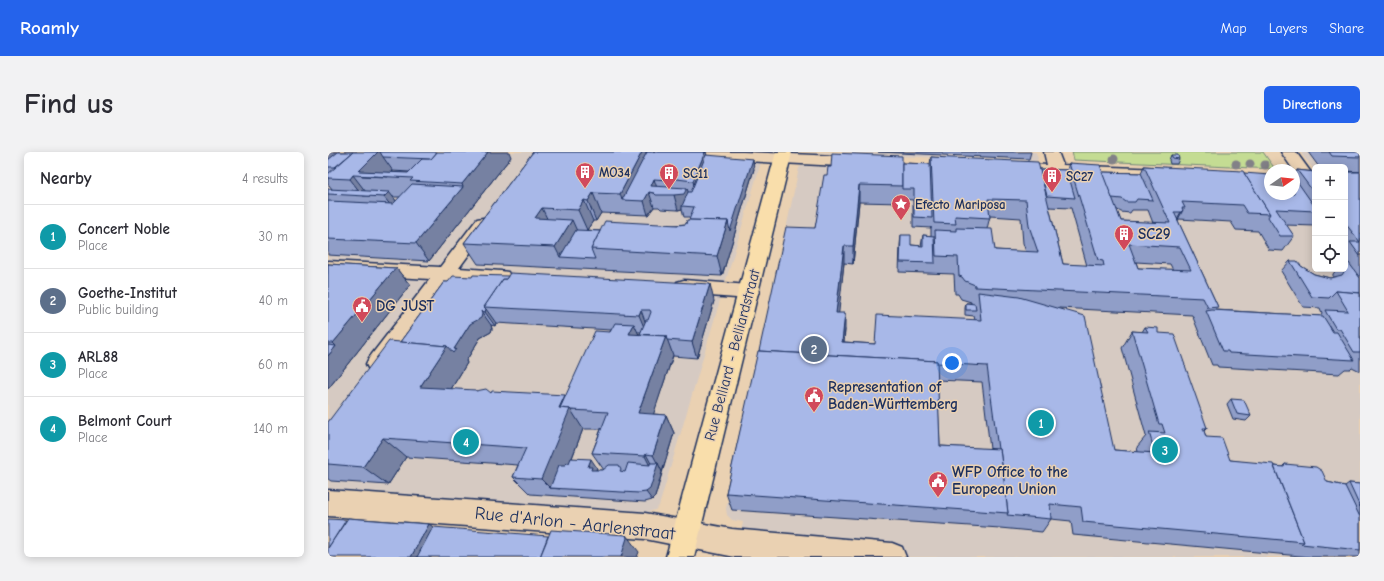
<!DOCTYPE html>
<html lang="en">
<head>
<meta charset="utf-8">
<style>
	:root { --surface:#fff; --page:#f2f2f3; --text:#2b2b33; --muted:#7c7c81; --line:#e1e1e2; --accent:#2563eb }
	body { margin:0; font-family:"Comic Neue",sans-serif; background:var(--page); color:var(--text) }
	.controls { position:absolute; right:12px; top:12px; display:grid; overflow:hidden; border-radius:6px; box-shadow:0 2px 10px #0003 }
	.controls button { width:36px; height:36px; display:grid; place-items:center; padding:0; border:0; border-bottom:1px solid var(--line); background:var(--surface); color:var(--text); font:20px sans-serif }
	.compass { position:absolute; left:936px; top:12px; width:36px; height:36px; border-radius:50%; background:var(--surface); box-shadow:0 2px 10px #0003; rotate:76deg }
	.you { position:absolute; left:624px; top:211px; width:14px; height:14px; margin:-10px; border:3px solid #fff; border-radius:50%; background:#1a73e8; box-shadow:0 0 0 6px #1a73e833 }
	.badge { display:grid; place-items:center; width:26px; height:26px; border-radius:50%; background:var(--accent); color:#fff; font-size:13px; font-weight:700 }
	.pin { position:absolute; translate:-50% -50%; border:2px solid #fff; box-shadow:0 1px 4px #0006 }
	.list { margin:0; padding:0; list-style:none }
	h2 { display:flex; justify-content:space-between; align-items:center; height:52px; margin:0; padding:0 16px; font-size:17px }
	h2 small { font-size:13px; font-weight:400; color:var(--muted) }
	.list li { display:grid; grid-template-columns:26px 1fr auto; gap:12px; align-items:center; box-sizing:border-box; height:64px; padding:0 16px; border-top:1px solid var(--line) }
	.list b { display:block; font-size:15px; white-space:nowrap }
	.list p { margin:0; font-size:13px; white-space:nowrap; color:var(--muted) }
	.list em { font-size:13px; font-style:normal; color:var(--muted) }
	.icon { flex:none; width:22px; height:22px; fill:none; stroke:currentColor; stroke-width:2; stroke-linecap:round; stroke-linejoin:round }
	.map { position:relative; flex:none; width:1032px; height:405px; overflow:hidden; border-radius:6px }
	header { display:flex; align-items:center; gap:24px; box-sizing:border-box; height:56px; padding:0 20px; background:var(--accent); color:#fff }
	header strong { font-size:19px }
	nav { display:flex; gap:22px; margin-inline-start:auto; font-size:14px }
	.intro { display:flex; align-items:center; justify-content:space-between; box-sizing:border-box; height:96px; padding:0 24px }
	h1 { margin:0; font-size:28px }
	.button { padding:10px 18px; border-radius:6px; background:var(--accent); color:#fff; font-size:14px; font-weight:700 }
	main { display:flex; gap:24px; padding:0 24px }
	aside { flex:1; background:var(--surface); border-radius:6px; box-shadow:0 2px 10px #0003 }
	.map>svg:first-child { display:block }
	.built { fill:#d6cac2 }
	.green { fill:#c4dc93; stroke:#708678 }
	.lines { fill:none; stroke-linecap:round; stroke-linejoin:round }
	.minor-casing { stroke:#1b2f5e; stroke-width:3 }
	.tertiary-casing { stroke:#1b2f5e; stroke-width:3 }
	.primary-casing { stroke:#1b2f5e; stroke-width:3 }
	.minor { fill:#ead1b2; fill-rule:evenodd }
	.tertiary { fill:#ead1b2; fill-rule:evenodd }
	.primary { fill:#f9deab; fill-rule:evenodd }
	.tree { fill:#828187 }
	.wall { fill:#909ec8; stroke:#1b2f5e; fill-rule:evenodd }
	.shaded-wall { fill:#7681a2; stroke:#1b2f5e }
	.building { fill:#a8b8e8; stroke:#1b2f5e; fill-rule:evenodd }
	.labels { text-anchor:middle; stroke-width:3; stroke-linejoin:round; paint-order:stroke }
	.far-poi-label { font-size:13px; font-weight:bold; fill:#1b2f5e; stroke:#ead1b2; text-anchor:start }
	.poi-label { font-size:15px; font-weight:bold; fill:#1b2f5e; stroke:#ead1b2; text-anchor:start }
	.street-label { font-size:15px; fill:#1b2f5e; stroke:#ead1b2 }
	.near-street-label { font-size:18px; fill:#1b2f5e; stroke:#ead1b2 }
</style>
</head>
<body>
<header>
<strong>Roamly</strong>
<nav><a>Map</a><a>Layers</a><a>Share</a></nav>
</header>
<div class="intro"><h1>Find us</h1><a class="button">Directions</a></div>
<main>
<aside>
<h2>Nearby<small>4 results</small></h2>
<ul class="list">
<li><span class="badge" style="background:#0f9aa8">1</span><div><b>Concert Noble</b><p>Place</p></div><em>30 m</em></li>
<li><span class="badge" style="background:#5c6f8a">2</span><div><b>Goethe-Institut</b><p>Public building</p></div><em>40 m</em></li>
<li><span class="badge" style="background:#0f9aa8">3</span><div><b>ARL88</b><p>Place</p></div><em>60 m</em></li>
<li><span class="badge" style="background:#0f9aa8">4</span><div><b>Belmont Court</b><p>Place</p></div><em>140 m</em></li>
</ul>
</aside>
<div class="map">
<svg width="1032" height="405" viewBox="0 0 1032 405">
	<rect width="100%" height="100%" fill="#ead1b2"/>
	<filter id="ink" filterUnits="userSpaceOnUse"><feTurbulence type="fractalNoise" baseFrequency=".025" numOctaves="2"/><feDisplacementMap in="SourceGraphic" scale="8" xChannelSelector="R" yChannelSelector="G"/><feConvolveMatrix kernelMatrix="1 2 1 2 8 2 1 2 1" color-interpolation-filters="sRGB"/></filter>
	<g filter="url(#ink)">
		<!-- built -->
		<g class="built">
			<polygon points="0,0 436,0 331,354 327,358 320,360 0,337"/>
			<polygon points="477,0 708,0 710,7 708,9 700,10"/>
			<polygon points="972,0 1032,0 1032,405 408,405 415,370 404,368 399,363 398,357 471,16 473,14 526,15 942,42 966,42 987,35 987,117 1017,117 1017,15 987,15 987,19"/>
		</g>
		<!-- green -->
		<polygon class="green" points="744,0 935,0 947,17 746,8"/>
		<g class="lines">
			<!-- minor casing -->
			<g class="minor-casing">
				<g id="minor">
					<polygon points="311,0 415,0 531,5 536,7 539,10 536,13 531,15 318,4 313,3"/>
					<polygon points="716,0 730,0 735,13 833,17 839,19 841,22 839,25 833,27 684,21 679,19 676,16 679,13 684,11 719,13"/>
					<polygon points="953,0 968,0 987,26 987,32 981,34 975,32"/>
					<polygon points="155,66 161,67 164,71 131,116 173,119 180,120 182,125 180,130 173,131 122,128 57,218 49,220 41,218 38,212 41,206 102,127 0,121 0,109 112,115 149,67"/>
					<polygon points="356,128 421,133 428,135 431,140 428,145 421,147 356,142 349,140 347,135 349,130"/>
				</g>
			</g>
			<!-- tertiary casing -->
			<g class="tertiary-casing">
				<polygon id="tertiary" points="0,338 317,361 404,377 564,391 574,395 578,405 407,405 317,387 0,364"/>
			</g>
			<!-- primary casing -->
			<g class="primary-casing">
				<polygon id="primary" points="448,0 464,0 366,405 338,405"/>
			</g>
			<!-- minor -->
			<use href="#minor" class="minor"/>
			<!-- tertiary -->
			<use href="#tertiary" class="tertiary"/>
			<!-- primary -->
			<use href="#primary" class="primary"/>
		</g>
		<!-- trees -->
		<g class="tree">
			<circle cx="786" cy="7" r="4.5"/>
			<circle cx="908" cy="12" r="4.5"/>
			<circle cx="922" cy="12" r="4.5"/>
			<circle cx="937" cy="13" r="4.5"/>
		</g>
		<!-- wall -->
		<g class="wall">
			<path d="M0 0 183 5 101 109 0 103V37H4L1 33H0ZM65 19 81 20 80 21H64ZM65 45H72L68 49Z"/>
			<path d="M205 0H378V3L426 17 394 124 150 112 136 91ZM326 55H331L333 57 350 58 354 57 356 65H362L361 68 358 72 272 79 259 78 265 69H268L273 61 320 63Z"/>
			<polygon points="550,0 703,0 701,7"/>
			<polygon points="980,0 1032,0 1032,20 1017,19 1017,15 991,15"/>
			<polygon points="843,3 851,7 849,12 842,12 841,8"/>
			<path d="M603 5 712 17 739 18 741 11 774 20 813 21 816 14 916 21 966 42V22L969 18 987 20V74L958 73 966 84 955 99 941 98 930 79 908 78 903 70 851 67 850 69 890 155 888 158 992 164 994 161 992 156 975 155 953 119 962 109 973 114 986 122 1002 126 1005 125V122L1009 117H1017V20H1032V219L1024 215 1022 217H1017L1011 222 890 215 889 213H884L864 163 731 156 786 298 810 300 809 295 818 284 794 196 804 179 814 180 817 175 830 181 879 276 876 279 878 285 902 308 946 314 954 315 957 312 999 330 1017 334 1021 331 1032 332V405H983L745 383 743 369 723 367 714 380 672 376 404 358 398 341 431 199 487 76 499 23 574 11 602 12ZM573 47 585 48V75L603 76V75V84L595 83 593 94 583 93 573 83 572 93 571 120 626 122 627 142H630L633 147 643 150V151H638L637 156V163L646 164 647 168 547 192 516 190 517 178 510 161 516 111 525 112 531 50 573 51ZM721 55 743 56 759 114 735 112ZM788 57 793 60 802 61 804 58H820L825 71 793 69ZM662 64 693 66 695 91 698 100 667 98 659 77ZM808 110 842 112 845 118 810 116ZM609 228 654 230 662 297 612 294Z"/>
			<polygon points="0,112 68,116 82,133 0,237"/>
			<path d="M116 130 386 149 369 206 345 204 325 262 338 263 346 281 327 345 324 348 317 350 202 342 185 325 190 313 78 305 60 333 3 329 0 327V270L72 190ZM168 171 283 178 238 245 163 241 123 237 139 211 138 209 152 186 163 180 164 177 163 173 167 174ZM309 180H313L312 182H310ZM255 277H273L264 301 276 318H268L269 316 244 306Z"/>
			<polygon points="903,247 923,264 918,269 905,267 899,252"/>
		</g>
		<!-- shaded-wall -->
		<g class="shaded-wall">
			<polygon points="2,0 29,0 0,15 0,2"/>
			<polygon points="42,0 61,0 55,5 65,19 60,25 34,24 28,14"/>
			<polygon points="160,0 181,0 183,5 101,109 88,91 135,35 134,32"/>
			<polygon points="314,0 322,0 294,48 292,42"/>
			<polygon points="377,0 378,0 381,13 368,43 365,29"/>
			<polygon points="425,7 426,17 394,124 389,104 400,69"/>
			<polygon points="25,23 41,44 35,44 22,27"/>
			<polygon points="341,26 345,40 343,42 340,28"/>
			<polygon points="326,27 331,42 323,34"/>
			<polygon points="531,33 531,50 525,112 525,94"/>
			<polygon points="359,36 363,50 354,54 354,57 350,58 346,43"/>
			<polygon points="61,40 69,50 64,55 56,45"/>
			<polygon points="321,40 326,55 320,63 316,49"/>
			<polygon points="265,41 273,61 268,69 260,49"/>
			<polygon points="256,48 265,69 259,78 250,58"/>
			<polygon points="214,56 224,77 207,66"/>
			<polygon points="855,58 846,75 843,77 853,60"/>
			<polygon points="244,68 253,88 232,105 227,95"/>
			<polygon points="516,94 516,111 509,178 508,161"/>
			<polygon points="68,116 82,133 0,237 0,204 8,194 5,191"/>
			<polygon points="382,132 386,149 369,206 364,190"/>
			<polygon points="158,157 168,171 167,174 157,160"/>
			<polygon points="313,158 319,175 318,180 311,163"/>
			<polygon points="153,159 163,173 164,177 163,180 152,186 138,209 139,211 112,255 92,235 119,194 126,197 142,172"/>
			<polygon points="517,161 517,178 514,206 514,190"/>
			<polygon points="306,172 312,185 301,182"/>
			<polygon points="338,184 345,203 320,279 310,261"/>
			<polygon points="237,243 247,258 243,258 255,277 232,337 222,336 213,327 231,256"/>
			<polygon points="338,263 346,281 334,320 325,303"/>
			<polygon points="55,286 78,305 60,333 35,315"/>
			<polygon points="318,302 327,319 330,311 334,320 327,345 324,348 318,340 326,322 317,304"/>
			<polygon points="263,307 269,316 267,320 269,327 260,315"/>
			<polygon points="101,372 116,383 104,405 83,405"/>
			<polygon points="298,383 311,400 309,405 293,405"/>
		</g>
		<!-- building -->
		<g class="building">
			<polygon points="10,0 25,0 7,15 0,15 0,8"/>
			<polygon points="25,0 50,0 31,19 80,21 94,7 103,7 109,0 160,0 134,32 82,29 85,26 25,23 22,27 0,26 0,22"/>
			<polygon points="52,0 109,0 103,7 55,5"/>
			<polygon points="205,0 314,0 292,42 265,41 260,49 256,48 250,58 214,56 207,66 244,68 227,95 136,91"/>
			<polygon points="319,0 377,0 365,29 341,26 340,28 326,27 323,34 359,36 356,42 346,43 328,43 326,41 321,40 316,49 294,48"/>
			<polygon points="1001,0 1032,0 1032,5 1004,4"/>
			<polygon points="504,1 574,4 574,34 531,33 525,94 516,94 508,161 517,161 514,190 547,192 549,163 653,168 650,140 691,145 757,164 786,298 827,301 821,280 837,281 834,272 831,272 804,179 820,180 817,175 830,176 830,181 846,182 879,276 875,276 878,285 894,286 902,308 945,312 976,390 755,370 753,355 722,352 723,367 679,363 680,361 672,297 670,297 659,214 609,211 609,209 431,199 458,75 487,76 496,23 499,23 500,15 503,15"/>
			<polygon points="378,3 425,7 402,79 400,69 361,68 366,55 354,54 360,40 363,40"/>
			<polygon points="843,3 850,3 851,7 845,6"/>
			<path d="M603 5 710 10 735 112 776 114 775 109 770 108 741 11 772 13 793 69 842 71 816 14 915 19 942 62 919 61 914 53 854 50 857 56H854L855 58 853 60H846L890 155 880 156 875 146 647 135V133L637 129 634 125 631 124 630 105 608 104 607 78 628 79V76L664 77 667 98 710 100 701 74 698 48 660 47 662 66 627 64 628 72 606 71ZM801 92 852 95 863 118 810 116Z"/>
			<polygon points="574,11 602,12 604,66 586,65 586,37 574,37"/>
			<polygon points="712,17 739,18 747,46 719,44"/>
			<polygon points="969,18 987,20 987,42"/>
			<polygon points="774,20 813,21 825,48 809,47 807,50 798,50 794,47 784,46"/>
			<polygon points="1017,20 1032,20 1032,104 1022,90 1032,90 1017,71"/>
			<polygon points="916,21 942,23 942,42 966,42 966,25 987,55 987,59 948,57 966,84 952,84 940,65 942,62"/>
			<polygon points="84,32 135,35 88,91 0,87 0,49 65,52"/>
			<polygon points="0,37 61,40 56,45 0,42"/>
			<polygon points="359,68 400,69 389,104 263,97 277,69 350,73 358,72"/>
			<polygon points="248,78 272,79 263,97 267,107 232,105"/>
			<polygon points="573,83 583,83 583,93 595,94 595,83 606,84 607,111 572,110"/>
			<polygon points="962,109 969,109 973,114 986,122 1002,126 1014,123 1016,120 1016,117 1017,117 1017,111 1021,111 1032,126 1032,141 1008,139 1001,146 984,145"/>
			<polygon points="0,112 68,116 5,191 0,191"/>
			<polygon points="182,121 382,132 364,190 339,188 338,184 312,182 318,168 320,168 323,160 322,158 313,158 311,163 156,155 175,127 178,127"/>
			<polygon points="145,123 180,124 178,127 175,127 156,155 158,157 157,160 153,159 154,162 153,166 142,172 126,197 128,197 125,201 119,194 72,190 116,130 120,130 125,124 144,125"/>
			<polygon points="1008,139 1032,141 1032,200 1026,200 1012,177 1008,177 999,162 997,158 1020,159"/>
			<polygon points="638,151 647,152 648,158 638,158"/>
			<polygon points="884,158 995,164 1005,180 1009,180 1026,208 901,201 900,199 895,199 878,159"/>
			<polygon points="287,171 306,172 301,182 338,184 310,261 338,263 325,303 318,302 317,304 264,301 280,260 243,258 242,257 232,256 267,179 282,180"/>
			<polygon points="61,189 119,194 92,235 148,238 148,239 158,237 163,241 164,239 237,243 231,256 242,257 213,327 185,325 198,296 55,286 35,315 0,312 0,270"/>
			<polygon points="0,193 8,194 0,204"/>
			<polygon points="430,199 609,209 612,294 672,297 680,361 398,341"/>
			<polygon points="903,247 916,248 923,264 909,262"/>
			<polygon points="243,306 263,307 260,315 264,315 263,318 275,318 281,313 291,313 293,317 292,319 297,320 300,311 322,313 322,311 330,311 322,337 318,340 311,341 222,336 231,313 237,313 239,311 241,311"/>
			<polygon points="957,312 988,315 994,319 999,330 1017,334 1032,365 1032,398 973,392 976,390 946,314 956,315"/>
			<polygon points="1021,331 1032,332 1032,355"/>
			<polygon points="20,366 101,372 83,405 0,405 0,396"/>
			<polygon points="0,367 18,368 0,396"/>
			<polygon points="105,375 220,384 212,405 89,405"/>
			<polygon points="223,378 298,383 299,386 293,405 212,405"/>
		</g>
	</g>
	<!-- icons -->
	<defs>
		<g id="building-pin" transform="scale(1)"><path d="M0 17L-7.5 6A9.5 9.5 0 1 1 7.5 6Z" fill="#d1495b" stroke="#ead1b2"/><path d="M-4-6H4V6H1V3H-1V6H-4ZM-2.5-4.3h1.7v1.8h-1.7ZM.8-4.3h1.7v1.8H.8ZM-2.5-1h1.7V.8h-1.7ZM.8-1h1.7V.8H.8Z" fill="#fff"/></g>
		<g id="sight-pin" transform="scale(1)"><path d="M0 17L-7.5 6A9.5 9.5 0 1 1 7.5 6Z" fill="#d1495b" stroke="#ead1b2"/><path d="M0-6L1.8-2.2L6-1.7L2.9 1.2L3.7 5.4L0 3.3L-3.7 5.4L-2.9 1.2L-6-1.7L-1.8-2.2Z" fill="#fff"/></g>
		<g id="civic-pin" transform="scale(1)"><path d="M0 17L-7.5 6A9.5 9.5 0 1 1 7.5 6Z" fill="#d1495b" stroke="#ead1b2"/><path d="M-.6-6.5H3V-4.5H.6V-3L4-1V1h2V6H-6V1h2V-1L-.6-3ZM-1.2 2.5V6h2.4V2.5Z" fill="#fff"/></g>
	</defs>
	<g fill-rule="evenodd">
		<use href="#building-pin" x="257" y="20"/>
		<use href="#building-pin" x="341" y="21"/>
		<use href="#building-pin" x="724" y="24"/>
		<use href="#sight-pin" x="573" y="52"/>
		<use href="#building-pin" x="796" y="82"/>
		<use href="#civic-pin" x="34" y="154"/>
		<use href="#civic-pin" x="486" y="244"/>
		<use href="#civic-pin" x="610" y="329"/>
	</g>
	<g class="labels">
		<!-- far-poi labels -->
		<g class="far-poi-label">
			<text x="271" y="25">MO34</text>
			<text x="355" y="26">SC11</text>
			<text x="738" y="29">SC27</text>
			<text x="587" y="57">Efecto Mariposa</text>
		</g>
		<!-- poi labels -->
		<g class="poi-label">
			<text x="810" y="87">SC29</text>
			<text x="48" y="159">DG JUST</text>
			<text x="500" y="240">Representation of<tspan x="500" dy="17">Baden-Württemberg</tspan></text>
			<text x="624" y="325">WFP Office to the<tspan x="624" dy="17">European Union</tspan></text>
		</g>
		<!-- street labels -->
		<g class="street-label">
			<text transform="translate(404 203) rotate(-75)" y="5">Rue Belliard - Belliardstraat</text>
		</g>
		<!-- near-street labels -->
		<g class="near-street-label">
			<text transform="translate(247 371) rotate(6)" y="6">Rue d'Arlon - Aarlenstraat</text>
		</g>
	</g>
</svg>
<div class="controls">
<button>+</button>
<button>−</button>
<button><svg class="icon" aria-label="locate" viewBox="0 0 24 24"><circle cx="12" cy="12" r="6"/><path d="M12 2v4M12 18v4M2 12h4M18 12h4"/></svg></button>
</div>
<svg class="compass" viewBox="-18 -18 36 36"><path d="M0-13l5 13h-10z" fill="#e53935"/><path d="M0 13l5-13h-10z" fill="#7c7c81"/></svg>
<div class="you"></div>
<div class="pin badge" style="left:713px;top:271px;background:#0f9aa8">1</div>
<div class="pin badge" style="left:486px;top:197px;background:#5c6f8a">2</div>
<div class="pin badge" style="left:837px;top:298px;background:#0f9aa8">3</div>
<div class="pin badge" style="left:138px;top:290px;background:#0f9aa8">4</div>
</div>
</main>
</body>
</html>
